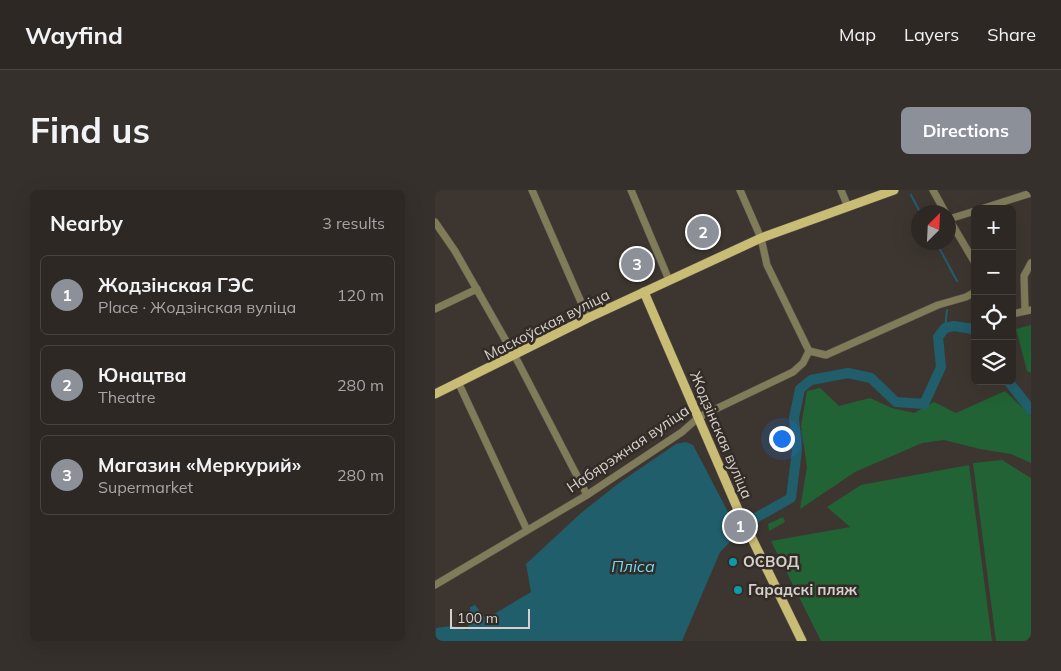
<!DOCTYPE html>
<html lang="en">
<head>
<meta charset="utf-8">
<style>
	:root { --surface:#2e2824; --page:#36302c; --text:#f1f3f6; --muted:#a7a6a6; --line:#494441; --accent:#8c9099 }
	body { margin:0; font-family:Mulish,sans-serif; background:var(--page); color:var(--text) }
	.controls { position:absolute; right:15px; top:15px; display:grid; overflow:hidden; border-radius:8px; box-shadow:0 5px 20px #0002 }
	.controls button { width:45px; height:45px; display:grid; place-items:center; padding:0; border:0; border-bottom:1px solid var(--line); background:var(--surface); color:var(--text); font:25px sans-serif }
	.compass { position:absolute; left:476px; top:15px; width:45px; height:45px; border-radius:50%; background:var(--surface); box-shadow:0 5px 20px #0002; rotate:24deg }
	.scale { position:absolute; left:15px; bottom:12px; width:80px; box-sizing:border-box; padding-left:5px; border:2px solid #d5d0cd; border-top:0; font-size:14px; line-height:18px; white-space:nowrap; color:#d5d0cd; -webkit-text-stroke:4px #332c26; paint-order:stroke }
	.you { position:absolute; left:346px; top:248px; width:18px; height:18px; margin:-12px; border:4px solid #fff; border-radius:50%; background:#1a73e8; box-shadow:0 0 0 8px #1a73e833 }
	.badge { display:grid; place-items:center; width:32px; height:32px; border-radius:50%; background:var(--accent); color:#fff; font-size:16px; font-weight:700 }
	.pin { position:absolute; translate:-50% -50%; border:2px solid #fff; box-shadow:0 1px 5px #0006 }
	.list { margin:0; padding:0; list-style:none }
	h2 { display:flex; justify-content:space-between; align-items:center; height:65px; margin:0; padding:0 20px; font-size:21px }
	h2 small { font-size:16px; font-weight:400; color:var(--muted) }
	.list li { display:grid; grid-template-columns:32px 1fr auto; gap:15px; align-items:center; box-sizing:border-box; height:80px; margin:0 10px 10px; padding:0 10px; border:1px solid var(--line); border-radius:8px }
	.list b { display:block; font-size:19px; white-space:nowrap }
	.list p { margin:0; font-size:16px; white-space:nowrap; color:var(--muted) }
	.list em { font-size:16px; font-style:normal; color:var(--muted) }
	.icon { flex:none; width:28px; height:28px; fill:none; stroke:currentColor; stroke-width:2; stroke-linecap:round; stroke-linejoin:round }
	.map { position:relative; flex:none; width:596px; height:451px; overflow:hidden; border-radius:8px }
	header { display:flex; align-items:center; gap:30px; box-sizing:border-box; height:70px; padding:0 25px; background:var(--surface); border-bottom:1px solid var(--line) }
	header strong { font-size:24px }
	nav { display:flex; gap:28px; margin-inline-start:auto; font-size:18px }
	.intro { display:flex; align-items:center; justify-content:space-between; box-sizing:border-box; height:120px; padding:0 30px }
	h1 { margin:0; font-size:35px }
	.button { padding:12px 22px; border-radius:8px; background:var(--accent); color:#fff; font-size:18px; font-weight:700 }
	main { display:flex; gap:30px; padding:0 30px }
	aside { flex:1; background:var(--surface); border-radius:8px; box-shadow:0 5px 20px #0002 }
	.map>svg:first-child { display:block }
	.green { fill:#216334 }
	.water { fill:#215e6c }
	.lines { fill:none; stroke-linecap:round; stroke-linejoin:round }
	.stream { stroke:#215e6c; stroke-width:2 }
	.river { stroke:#215e6c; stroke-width:10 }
	.minor-casing { stroke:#58524c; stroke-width:8 }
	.major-casing { stroke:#58524c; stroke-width:10 }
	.minor { stroke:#807b59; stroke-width:7 }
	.major { stroke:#c9bc75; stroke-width:9 }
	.culture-dot { fill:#0f9aa8; stroke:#332c26; stroke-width:2 }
	.labels { text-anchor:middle; stroke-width:5; stroke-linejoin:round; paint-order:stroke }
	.street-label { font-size:15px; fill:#d5d0cd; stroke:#332c26 }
	.poi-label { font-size:15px; font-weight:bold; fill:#d5d0cd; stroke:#332c26; text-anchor:start }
	.water-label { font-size:16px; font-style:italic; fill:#68ddf8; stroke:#332c26 }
</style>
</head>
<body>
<header>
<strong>Wayfind</strong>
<nav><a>Map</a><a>Layers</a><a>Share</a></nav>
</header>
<div class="intro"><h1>Find us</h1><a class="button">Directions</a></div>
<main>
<aside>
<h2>Nearby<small>3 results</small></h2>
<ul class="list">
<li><span class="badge">1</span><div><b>Жодзінская ГЭС</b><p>Place · Жодзінская вуліца</p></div><em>120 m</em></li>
<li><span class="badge">2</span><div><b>Юнацтва</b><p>Theatre</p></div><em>280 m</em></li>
<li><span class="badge">3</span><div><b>Магазин «Меркурий»</b><p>Supermarket</p></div><em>280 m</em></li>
</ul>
</aside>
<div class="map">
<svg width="596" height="451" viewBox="0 0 596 451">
	<rect width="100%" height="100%" fill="#3d3630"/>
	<!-- green -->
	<g class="green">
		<polygon points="596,135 596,183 592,181 581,139"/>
		<polygon points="385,198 404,216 435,208 457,218 479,223 499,212 521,223 570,201 596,226 596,273 576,264 545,259 509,250 487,253 420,282 365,319 372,277 366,236 372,201"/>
		<polygon points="567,270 596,288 596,451 561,451 538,273"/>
		<polygon points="534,275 557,451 386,451 336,351 415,337 392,317 426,295"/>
		<polygon points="348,327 350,332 334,341 333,334"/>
	</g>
	<!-- water -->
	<polygon class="water" points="251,252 258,255 304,343 285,362 247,451 0,451 1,438 17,436 33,440 35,417 40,415 51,429 96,402 91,374 146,323 184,293 241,254"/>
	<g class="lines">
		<!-- stream -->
		<g class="stream">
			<polyline points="476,5 485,22"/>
			<polyline points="501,52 522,91"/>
			<polyline points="510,138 512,120"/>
		</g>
		<!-- river -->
		<g class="river">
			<polyline points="573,191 596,220"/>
			<polyline points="290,345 356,308 362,260 359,228 365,199 376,190 413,183 436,188 461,212 489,214 506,177 503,147 510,138 519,136 538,139 540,142"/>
		</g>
		<!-- minor casing -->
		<g class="minor-casing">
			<g id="minor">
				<polyline points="97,0 153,128"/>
				<polyline points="196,0 234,90"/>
				<polyline points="305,0 326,48 332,75 374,161"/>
				<polyline points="406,0 413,17"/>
				<polyline points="498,0 510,22"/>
				<polyline points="546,19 596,3"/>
				<polyline points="514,29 540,73"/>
				<polyline points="514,29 540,21"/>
				<polyline points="0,32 20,61 83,172 152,305"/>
				<polyline points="0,119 42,99"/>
				<polyline points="590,121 589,86 596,73"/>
				<polyline points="577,124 596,120"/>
				<polyline points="24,194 92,340"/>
				<polyline points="0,395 152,305 247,242 264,227 358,182 368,173 374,161 391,165 503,115 531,107 540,102"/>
			</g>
		</g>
		<!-- major casing -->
		<g class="major-casing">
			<g id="major">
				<polyline points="209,102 304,322 367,451"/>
				<polyline points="0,204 153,128 326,48 459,0"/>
			</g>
		</g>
		<!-- minor -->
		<use href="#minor" class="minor"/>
		<!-- major -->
		<use href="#major" class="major"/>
	</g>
	<!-- markers -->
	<g class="culture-dot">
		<circle cx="298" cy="372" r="5"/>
		<circle cx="303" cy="400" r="5"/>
	</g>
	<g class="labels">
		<!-- street labels -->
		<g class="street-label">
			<text transform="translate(112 135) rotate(-27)" y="5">Маскоўская вуліца</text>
			<text transform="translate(286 245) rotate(67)" y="5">Жодзінская вуліца</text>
			<text transform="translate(193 259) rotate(-34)" y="5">Набярэжная вуліца</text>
		</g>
		<!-- poi labels -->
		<g class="poi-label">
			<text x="308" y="377">ОСВОД</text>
			<text x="313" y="405">Гарадскі пляж</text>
		</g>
		<!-- water labels -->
		<g class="water-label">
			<text x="198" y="382">Пліса</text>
		</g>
	</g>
</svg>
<div class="controls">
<button>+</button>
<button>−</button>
<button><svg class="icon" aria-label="locate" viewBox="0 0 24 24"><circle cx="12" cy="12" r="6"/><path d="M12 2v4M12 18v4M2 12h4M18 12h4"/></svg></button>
<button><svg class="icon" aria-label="layers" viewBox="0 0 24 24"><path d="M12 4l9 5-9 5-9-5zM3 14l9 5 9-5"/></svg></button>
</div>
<svg class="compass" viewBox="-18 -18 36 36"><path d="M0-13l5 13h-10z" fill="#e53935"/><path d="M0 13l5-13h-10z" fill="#a7a6a6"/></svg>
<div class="scale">100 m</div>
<div class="you"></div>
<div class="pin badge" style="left:305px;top:336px">1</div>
<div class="pin badge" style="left:268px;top:42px">2</div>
<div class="pin badge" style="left:202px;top:74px">3</div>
</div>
</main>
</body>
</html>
